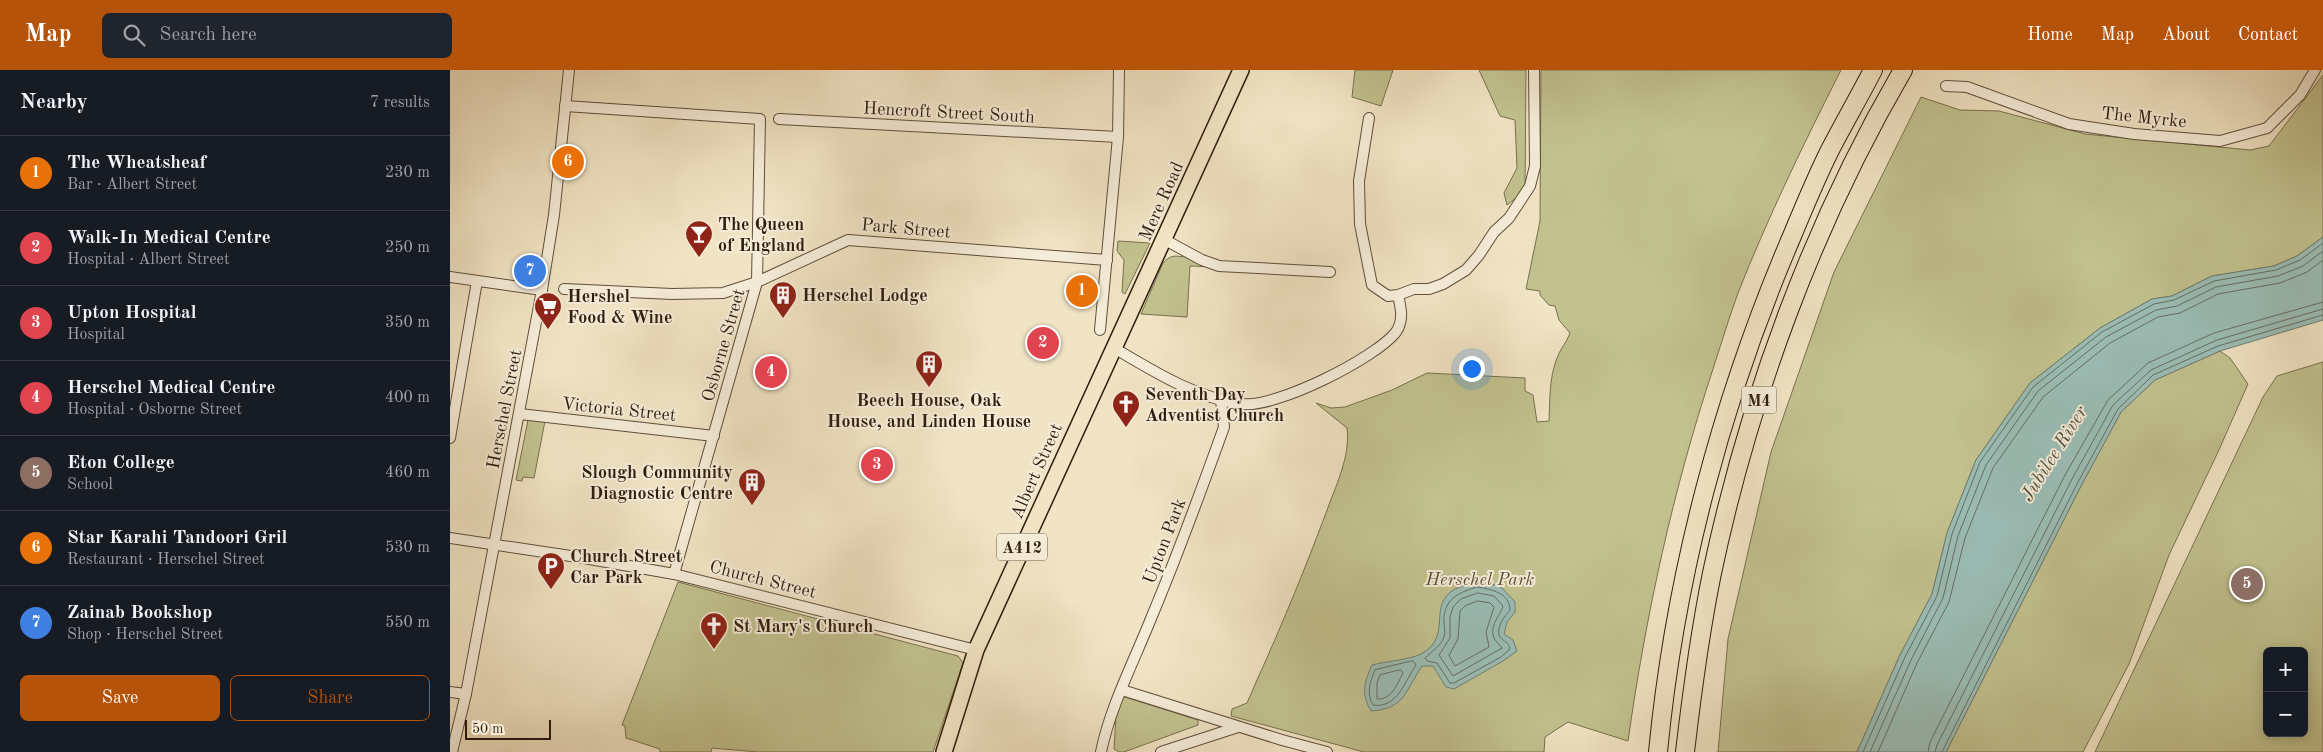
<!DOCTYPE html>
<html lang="en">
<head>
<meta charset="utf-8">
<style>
	:root { --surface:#171b24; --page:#20242c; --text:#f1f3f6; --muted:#9ea1a6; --line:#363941; --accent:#b45309 }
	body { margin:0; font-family:"Old Standard TT",serif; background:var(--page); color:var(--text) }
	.controls { position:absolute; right:15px; bottom:15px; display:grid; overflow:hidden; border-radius:8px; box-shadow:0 2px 12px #0003 }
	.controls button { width:45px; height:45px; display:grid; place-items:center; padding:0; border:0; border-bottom:1px solid var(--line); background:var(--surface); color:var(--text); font:25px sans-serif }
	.scale { position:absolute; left:15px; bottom:12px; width:86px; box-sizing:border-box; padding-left:5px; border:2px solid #2f1d0d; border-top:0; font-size:14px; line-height:18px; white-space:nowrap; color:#2f1d0d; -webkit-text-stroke:4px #f6edd9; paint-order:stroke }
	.you { position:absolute; left:1021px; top:298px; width:18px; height:18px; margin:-12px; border:4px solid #fff; border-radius:50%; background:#1a73e8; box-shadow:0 0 0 8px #1a73e833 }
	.badge { display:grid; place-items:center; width:32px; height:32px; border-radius:50%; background:var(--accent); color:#fff; font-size:16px; font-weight:700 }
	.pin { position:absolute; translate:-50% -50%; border:2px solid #fff; box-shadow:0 1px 5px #0006 }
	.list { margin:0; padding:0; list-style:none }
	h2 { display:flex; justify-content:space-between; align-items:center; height:65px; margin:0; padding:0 20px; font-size:21px }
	h2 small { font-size:16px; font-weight:400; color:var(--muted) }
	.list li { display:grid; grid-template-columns:32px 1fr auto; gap:15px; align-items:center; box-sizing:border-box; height:75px; padding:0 20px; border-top:1px solid var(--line) }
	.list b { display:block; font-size:19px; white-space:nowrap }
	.list p { margin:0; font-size:16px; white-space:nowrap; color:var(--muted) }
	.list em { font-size:16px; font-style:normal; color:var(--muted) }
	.actions { display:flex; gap:10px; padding:15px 20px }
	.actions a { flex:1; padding:11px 0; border:1px solid var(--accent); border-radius:8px; text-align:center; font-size:18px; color:var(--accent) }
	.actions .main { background:var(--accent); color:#fff }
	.icon { flex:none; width:28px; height:28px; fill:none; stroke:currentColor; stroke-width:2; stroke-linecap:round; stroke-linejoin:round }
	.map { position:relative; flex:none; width:1873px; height:682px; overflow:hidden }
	header { display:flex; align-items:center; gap:30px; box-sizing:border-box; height:70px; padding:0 25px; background:var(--accent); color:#fff }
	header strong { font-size:24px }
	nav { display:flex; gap:28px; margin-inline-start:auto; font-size:18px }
	.search { width:350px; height:45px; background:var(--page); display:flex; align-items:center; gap:12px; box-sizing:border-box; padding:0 18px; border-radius:8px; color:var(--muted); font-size:19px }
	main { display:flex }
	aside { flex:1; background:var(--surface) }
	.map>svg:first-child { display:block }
	.green { fill:#c2c28f; stroke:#78704e; fill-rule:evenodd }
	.water { fill:#9bbeb7; stroke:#707e73 }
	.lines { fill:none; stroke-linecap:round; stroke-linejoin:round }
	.shore { stroke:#656e62; stroke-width:1 }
	.street-casing { stroke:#604f3b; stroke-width:12 }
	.primary-casing { stroke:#2f1d0d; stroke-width:18 }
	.highway-casing { stroke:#2f1d0d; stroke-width:20 }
	.street { stroke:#f6edd9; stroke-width:10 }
	.primary { stroke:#f1e4c4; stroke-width:15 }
	.highway { stroke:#f1e4c4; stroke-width:18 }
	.labels { text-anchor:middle; stroke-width:4; stroke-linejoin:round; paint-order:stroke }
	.shield { fill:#f6edd9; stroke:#6b5b4a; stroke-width:1 }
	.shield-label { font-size:16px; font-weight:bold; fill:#2f1d0d }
	.street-label { font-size:18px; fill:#2f1d0d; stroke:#f6edd9 }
	.poi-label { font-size:18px; font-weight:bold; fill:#2f1d0d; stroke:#f6edd9; text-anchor:start }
	.park-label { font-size:18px; font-style:italic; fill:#5b4f34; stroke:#f6edd9 }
	.water-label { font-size:19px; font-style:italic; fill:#4f4d40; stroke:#f6edd9 }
</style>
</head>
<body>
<header>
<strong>Map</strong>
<div class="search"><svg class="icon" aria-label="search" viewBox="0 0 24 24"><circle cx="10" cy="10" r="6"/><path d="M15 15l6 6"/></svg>Search here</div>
<nav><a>Home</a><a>Map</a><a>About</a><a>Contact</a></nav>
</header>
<main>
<aside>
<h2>Nearby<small>7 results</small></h2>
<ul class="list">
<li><span class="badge" style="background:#e8710a">1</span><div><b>The Wheatsheaf</b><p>Bar · Albert Street</p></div><em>230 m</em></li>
<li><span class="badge" style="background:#e0444e">2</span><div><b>Walk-In Medical Centre</b><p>Hospital · Albert Street</p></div><em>250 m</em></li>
<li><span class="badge" style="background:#e0444e">3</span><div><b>Upton Hospital</b><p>Hospital</p></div><em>350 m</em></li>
<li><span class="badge" style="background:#e0444e">4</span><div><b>Herschel Medical Centre</b><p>Hospital · Osborne Street</p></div><em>400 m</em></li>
<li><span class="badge" style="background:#8d6e63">5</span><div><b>Eton College</b><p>School</p></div><em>460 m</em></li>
<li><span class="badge" style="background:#e8710a">6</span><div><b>Star Karahi Tandoori Gril</b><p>Restaurant · Herschel Street</p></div><em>530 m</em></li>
<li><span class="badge" style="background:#3f7fe0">7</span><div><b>Zainab Bookshop</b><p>Shop · Herschel Street</p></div><em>550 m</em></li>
</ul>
<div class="actions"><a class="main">Save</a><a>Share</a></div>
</aside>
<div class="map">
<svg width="1873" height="682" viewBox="0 0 1873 682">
	<rect width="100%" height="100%" fill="#f1e4c4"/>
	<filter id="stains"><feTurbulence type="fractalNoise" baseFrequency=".004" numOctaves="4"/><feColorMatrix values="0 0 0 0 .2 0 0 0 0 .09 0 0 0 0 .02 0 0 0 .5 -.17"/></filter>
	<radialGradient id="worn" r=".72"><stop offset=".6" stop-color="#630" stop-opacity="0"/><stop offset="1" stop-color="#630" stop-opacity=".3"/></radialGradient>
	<!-- green -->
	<g class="green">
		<polygon points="905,0 943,0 931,36 902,27"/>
		<polygon points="1029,0 1076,0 1075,121 1057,135 1054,123 1067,98 1065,50 1050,46"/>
		<path d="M1091 0H1391C1354 73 1318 147 1288 223 1279 248 1271 274 1263 299 1223 420 1196 544 1178 671L1118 652 1095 667 1094 682H914L781 646 782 639 797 633 807 610C832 555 855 499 876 443 885 417 901 386 897 358L866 333 881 338 895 337 942 320 977 303 1075 308V321L1083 325 1087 352 1099 351C1100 330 1099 308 1107 288 1110 279 1117 272 1120 263L1109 250 1105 236 1099 235 1090 225V221L1076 219 1090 151Z"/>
		<polygon points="1873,5 1873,167 1847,186 1824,196 1762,206 1722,226 1702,229 1650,258 1580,313 1526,390 1497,463 1482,524 1450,585 1407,682 1268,682 1278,569 1321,382 1384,202 1471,27 1510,40 1549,41 1635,64 1800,80 1819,76"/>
		<polygon points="668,171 700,173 675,224 672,222 674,190 667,181"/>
		<path d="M734 182 765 197 740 196 737 247 691 244 713 193C719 186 724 185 733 187Z"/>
		<polygon points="1770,281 1780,288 1798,314 1768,382 1719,485 1679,594 1633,682 1496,682 1632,414 1671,342 1705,310"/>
		<path d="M1873 292V682H1645L1813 327 1827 306ZM1817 581H1854V663H1817Z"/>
		<polygon points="78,350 95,351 84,408 73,407 72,411 66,410"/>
		<polygon points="228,512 508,586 513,593 483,682 308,682 262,678 261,682 210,682 210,679 176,668 175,656 172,655"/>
		<polygon points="675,627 748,650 748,655 674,682 669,682 664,679 667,628"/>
	</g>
	<!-- water -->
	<g class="water">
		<polygon points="1873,167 1873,250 1770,281 1705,310 1671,342 1632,414 1496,682 1407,682 1450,585 1482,524 1497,463 1526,390 1580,313 1650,258 1702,229 1722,226 1762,206 1824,196 1847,186"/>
		<path d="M1027 511 1050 516 1065 532V542L1057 552 1054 564 1063 570 1067 581 1053 591 1004 619 996 617 983 596H972C955 621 955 639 921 641 911 624 914 613 922 595 936 591 959 590 971 584 1004 566 976 536 1005 519 1011 516 1020 514 1027 511Z"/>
	</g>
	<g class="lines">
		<!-- shore -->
		<g class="shore">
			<path d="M1027 517C1041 519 1060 523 1060 540 1055 546 1045 558 1050 567 1054 572 1059 572 1060 579L1051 587 1004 613H1000L987 593 977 591 975 588C981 582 991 576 994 567 996 561 993 553 994 547 996 527 1011 522 1027 517Z"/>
			<path d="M1028 523 1044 526 1053 536C1050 546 1039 556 1044 568 1046 572 1050 575 1052 578L1003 606 989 585 1000 568V547L1003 537 1011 529Z"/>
			<polygon points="1028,531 1040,533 1044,537 1036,562 1039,577 1005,596 999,585 1008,569 1010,541 1015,536"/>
			<path d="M963 591 966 595C955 611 947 639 923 635 916 624 920 611 925 600Z"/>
			<path d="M951 600 953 603C947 614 942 630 927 629V613L930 605Z"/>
			<polyline points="1413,682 1455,587 1487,526 1502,464 1530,392 1583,317 1652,262 1704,234 1724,230 1764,211 1826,200 1850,190 1873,173"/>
			<polyline points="1420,682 1461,590 1493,528 1508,466 1536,395 1588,321 1656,267 1706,240 1727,236 1766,217 1828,206 1853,196 1873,181"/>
			<polyline points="1428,682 1467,593 1499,532 1515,468 1543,398 1593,327 1660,273 1708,247 1730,243 1768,224 1830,213 1857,202 1873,190"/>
			<polyline points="1478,682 1480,672 1615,405 1658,330 1698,293 1764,263 1873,232"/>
			<polyline points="1485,682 1487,675 1622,409 1663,335 1701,300 1767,270 1873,239"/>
			<polyline points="1492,682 1628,412 1668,339 1703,305 1768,276 1873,245"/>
		</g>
		<!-- street casing -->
		<g class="street-casing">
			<g id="street">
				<polyline points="1496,16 1517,17 1619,54 1684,64 1770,71 1817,58 1850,25 1865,0"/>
				<polyline points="115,36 310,49 307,212 224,504"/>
				<polyline points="919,48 909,111 910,154 922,215 938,226 948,225 964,219 979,219 993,214 1016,200 1029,185 1044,162 1059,148 1080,116 1085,96 1084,0"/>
				<polyline points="329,49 668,67"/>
				<polyline points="715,170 752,190 769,196 880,202"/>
				<polyline points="0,207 92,220"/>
				<polyline points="114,219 222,224 273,223 307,212 398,170 657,190"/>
				<polyline points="650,260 668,67 669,0"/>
				<path d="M664 278C703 301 747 329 793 334 826 338 926 288 946 262 954 250 951 238 948 225"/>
				<polyline points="70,344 264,366"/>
				<polyline points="0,368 27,211"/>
				<polyline points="0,468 134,488 224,504 526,580"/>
				<polyline points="672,620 832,670 877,682"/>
				<polyline points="0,622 16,624"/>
				<polyline points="2,682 16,624 92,220 104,145 119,0"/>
				<path d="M651 682C660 637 685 589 702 546 728 484 751 421 774 357L771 330"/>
				<polyline points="711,682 788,657"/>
			</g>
		</g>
		<!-- primary casing -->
		<g class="primary-casing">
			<polyline id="primary" points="494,682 526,580 791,0"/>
		</g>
		<!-- highway casing -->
		<g class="highway-casing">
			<g id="highway">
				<path d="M1208 682C1225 505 1272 329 1342 166 1354 137 1366 108 1380 80 1394 53 1409 27 1423 0"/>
				<path d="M1235 682C1242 622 1250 562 1262 503 1299 328 1363 154 1453 0"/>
			</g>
		</g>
		<!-- street -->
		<use href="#street" class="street"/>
		<!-- primary -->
		<use href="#primary" class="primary"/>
		<!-- highway -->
		<use href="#highway" class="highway"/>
	</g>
	<!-- icons -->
	<defs>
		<g id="bar-pin" transform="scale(1.4375)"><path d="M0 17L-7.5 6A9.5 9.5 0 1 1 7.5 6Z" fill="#8f2418" stroke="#f6edd9"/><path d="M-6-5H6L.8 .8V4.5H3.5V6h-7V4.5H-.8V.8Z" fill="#fff"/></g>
		<g id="building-pin" transform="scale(1.4375)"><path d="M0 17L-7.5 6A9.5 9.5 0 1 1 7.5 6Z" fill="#8f2418" stroke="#f6edd9"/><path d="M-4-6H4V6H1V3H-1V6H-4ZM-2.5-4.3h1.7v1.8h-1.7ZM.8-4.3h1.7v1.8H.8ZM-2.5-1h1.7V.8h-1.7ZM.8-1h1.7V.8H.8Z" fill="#fff"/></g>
		<g id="supermarket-pin" transform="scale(1.4375)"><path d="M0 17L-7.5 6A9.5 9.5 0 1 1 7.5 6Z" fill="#8f2418" stroke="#f6edd9"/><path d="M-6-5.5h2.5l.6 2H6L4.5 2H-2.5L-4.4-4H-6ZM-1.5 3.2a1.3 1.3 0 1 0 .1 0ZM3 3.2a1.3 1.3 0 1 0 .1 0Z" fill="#fff"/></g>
		<g id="church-pin" transform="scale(1.4375)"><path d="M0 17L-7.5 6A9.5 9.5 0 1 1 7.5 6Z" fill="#8f2418" stroke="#f6edd9"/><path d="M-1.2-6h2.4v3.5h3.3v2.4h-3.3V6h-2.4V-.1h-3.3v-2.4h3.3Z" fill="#fff"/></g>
		<g id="parking-pin" transform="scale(1.4375)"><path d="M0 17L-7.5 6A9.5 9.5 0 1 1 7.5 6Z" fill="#8f2418" stroke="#f6edd9"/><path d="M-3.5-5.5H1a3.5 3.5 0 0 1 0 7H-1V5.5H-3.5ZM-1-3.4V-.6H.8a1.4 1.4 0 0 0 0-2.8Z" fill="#fff"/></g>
	</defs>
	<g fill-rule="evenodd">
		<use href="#bar-pin" x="249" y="164"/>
		<use href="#building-pin" x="333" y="225"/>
		<use href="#supermarket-pin" x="98" y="236"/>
		<use href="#building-pin" x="479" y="294"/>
		<use href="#church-pin" x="676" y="334"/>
		<use href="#building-pin" x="302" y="412"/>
		<use href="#parking-pin" x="101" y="496"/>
		<use href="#church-pin" x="264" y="556"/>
	</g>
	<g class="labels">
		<!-- shield labels -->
		<g class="shield">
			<rect x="1291.5" y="316.5" width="35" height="27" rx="4"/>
			<rect x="547" y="463.5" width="50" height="27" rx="4"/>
		</g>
		<g class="shield-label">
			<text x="1309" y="336">M4</text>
			<text x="572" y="483">A412</text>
		</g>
		<!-- street labels -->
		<g class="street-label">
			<text transform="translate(499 42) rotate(3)" y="6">Hencroft Street South</text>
			<text transform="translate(1694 47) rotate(6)" y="6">The Myrke</text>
			<text transform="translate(711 131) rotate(-66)" y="6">Mere Road</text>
			<text transform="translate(456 158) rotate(5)" y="6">Park Street</text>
			<text transform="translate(273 275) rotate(-74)" y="6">Osborne Street</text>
			<text transform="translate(54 339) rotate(-79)" y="6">Herschel Street</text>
			<text transform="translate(169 339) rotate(6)" y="6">Victoria Street</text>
			<text transform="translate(586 401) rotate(-66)" y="6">Albert Street</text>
			<text transform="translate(714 471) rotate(-69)" y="6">Upton Park</text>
			<text transform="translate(313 509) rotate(14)" y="6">Church Street</text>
		</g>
		<!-- poi labels -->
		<g class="poi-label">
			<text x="268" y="160">The Queen<tspan x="268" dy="21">of England</tspan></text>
			<text x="352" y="231">Herschel Lodge</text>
			<text x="117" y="232">Hershel<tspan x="117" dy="21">Food &amp; Wine</tspan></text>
			<text x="695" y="330">Seventh Day<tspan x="695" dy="21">Adventist Church</tspan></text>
			<text x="479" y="336" text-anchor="middle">Beech House, Oak<tspan x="479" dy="21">House, and Linden House</tspan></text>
			<text x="283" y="408" text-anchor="end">Slough Community<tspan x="283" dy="21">Diagnostic Centre</tspan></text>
			<text x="120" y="492">Church Street<tspan x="120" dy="21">Car Park</tspan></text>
			<text x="283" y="562">St Mary's Church</text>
		</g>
		<!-- park labels -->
		<g class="park-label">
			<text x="1030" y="515">Herschel Park</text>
		</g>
		<!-- water labels -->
		<g class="water-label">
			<text transform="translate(1603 383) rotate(-58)" y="7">Jubilee River</text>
		</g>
	</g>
	<rect width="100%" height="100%" filter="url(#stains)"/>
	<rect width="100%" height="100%" fill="url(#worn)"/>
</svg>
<div class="controls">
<button>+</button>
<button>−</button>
</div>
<div class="scale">50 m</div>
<div class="you"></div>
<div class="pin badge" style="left:632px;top:221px;background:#e8710a">1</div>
<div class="pin badge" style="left:593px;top:273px;background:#e0444e">2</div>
<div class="pin badge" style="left:427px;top:395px;background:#e0444e">3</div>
<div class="pin badge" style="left:321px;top:302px;background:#e0444e">4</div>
<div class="pin badge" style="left:1797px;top:514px;background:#8d6e63">5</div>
<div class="pin badge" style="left:118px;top:92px;background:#e8710a">6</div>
<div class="pin badge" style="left:80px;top:201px;background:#3f7fe0">7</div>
</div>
</main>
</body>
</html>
